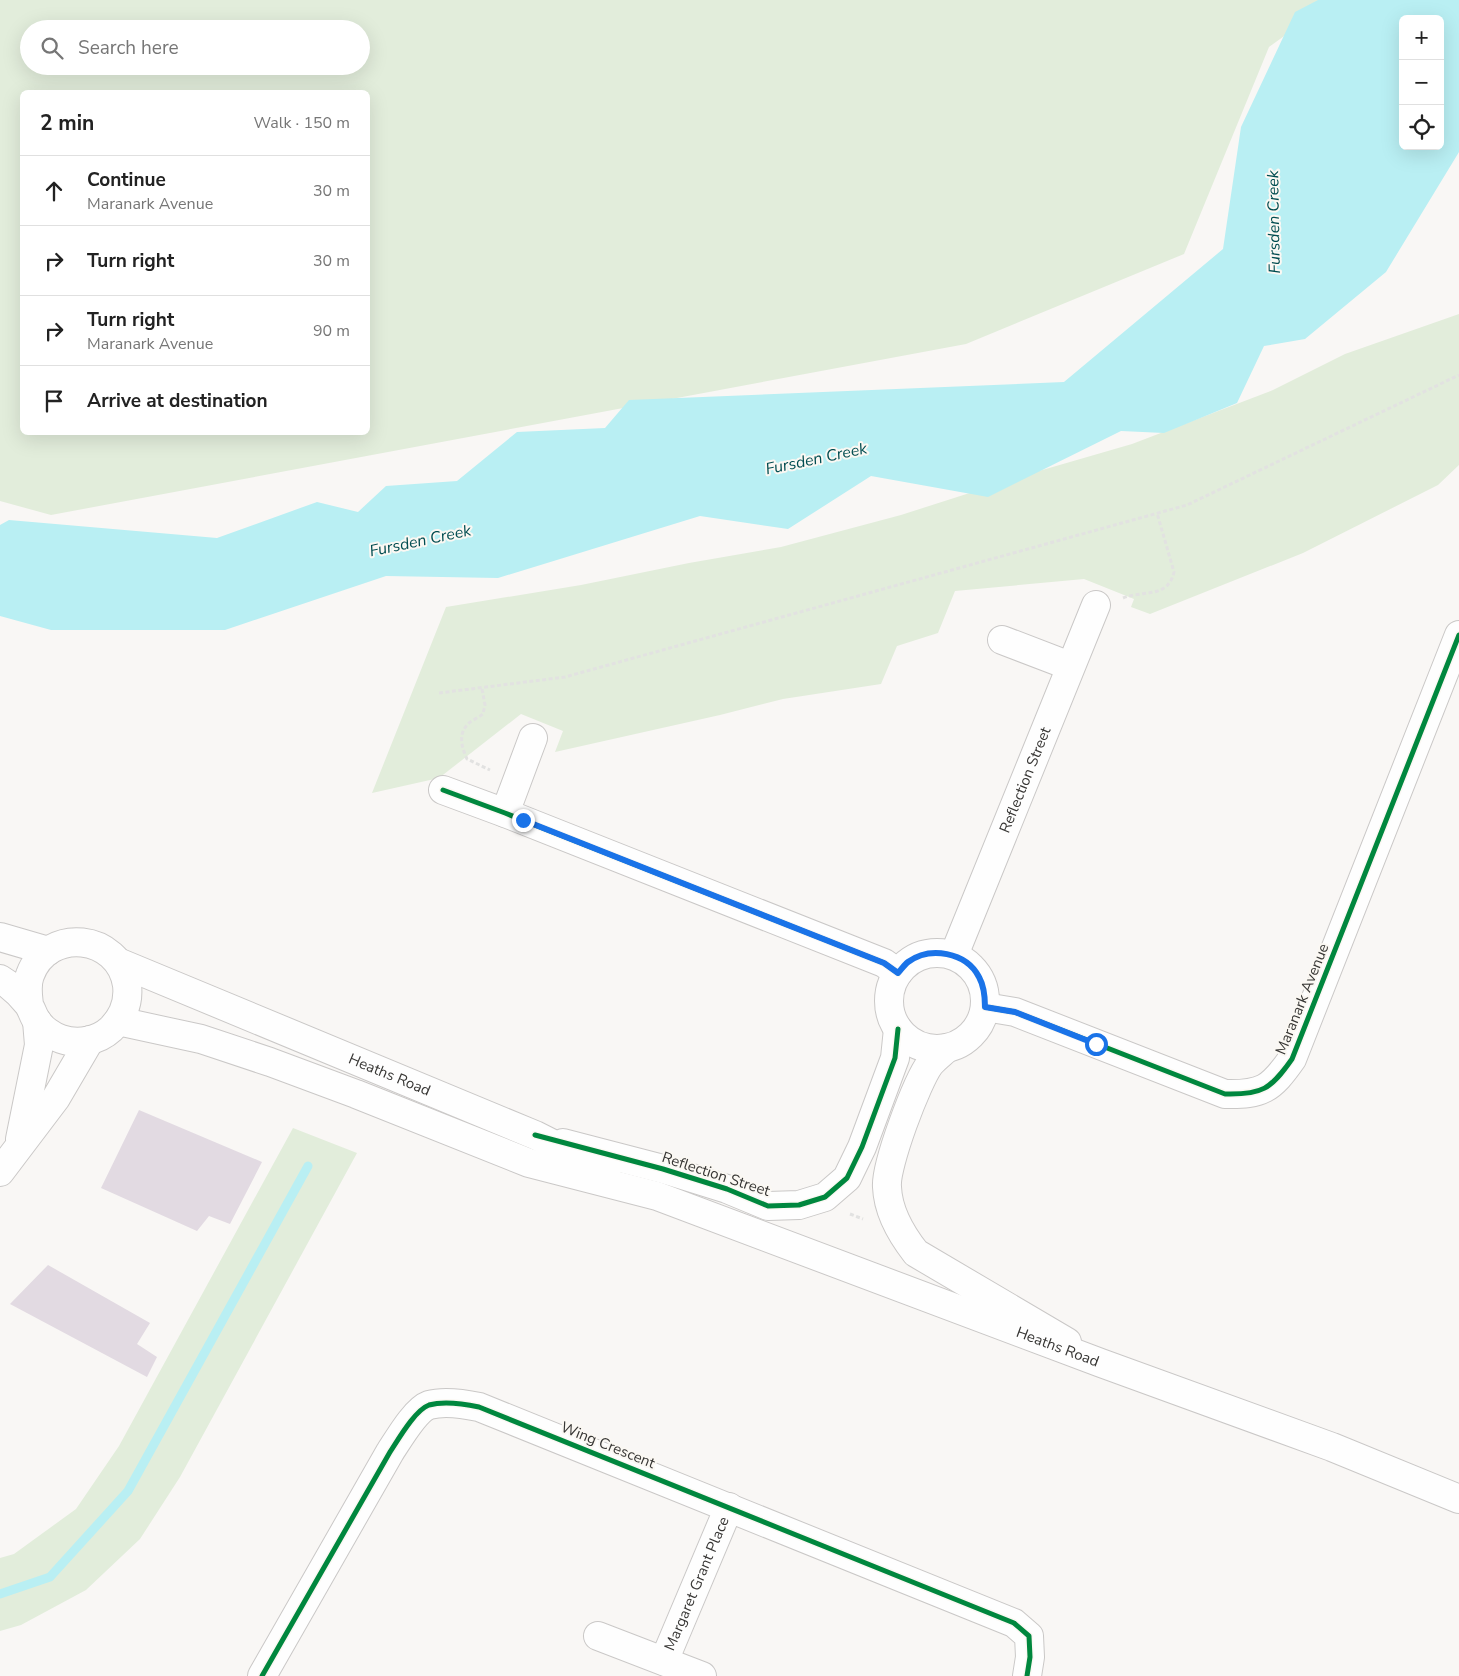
<!DOCTYPE html>
<html lang="en">
<head>
<meta charset="utf-8">
<style>
	:root { --surface:#fff; --page:#f6f6f6; --text:#222; --muted:#767676; --line:#e0e0e0 }
	body { margin:0; font-family:"Nunito Sans",sans-serif; background:var(--page); color:var(--text) }
	.controls { position:absolute; right:15px; top:15px; display:grid; overflow:hidden; border-radius:8px; box-shadow:0 5px 20px #0002 }
	.controls button { width:45px; height:45px; display:grid; place-items:center; padding:0; border:0; border-bottom:1px solid var(--line); background:var(--surface); color:var(--text); font:25px sans-serif }
	.stop { position:absolute; width:15px; height:15px; margin:-11px; border:4px solid #1a73e8; border-radius:50%; background:#fff }
	.stop.end { background:#1a73e8; border-color:#fff; box-shadow:0 1px 5px #0008 }
	.list { margin:0; padding:0; list-style:none }
	h2 { display:flex; justify-content:space-between; align-items:center; height:65px; margin:0; padding:0 20px; font-size:21px }
	h2 small { font-size:16px; font-weight:400; color:var(--muted) }
	.list li { display:grid; grid-template-columns:32px 1fr auto; gap:15px; align-items:center; box-sizing:border-box; height:70px; padding:0 20px; border-top:1px solid var(--line) }
	.list b { display:block; font-size:19px; white-space:nowrap }
	.list p { margin:0; font-size:16px; white-space:nowrap; color:var(--muted) }
	.list em { font-size:16px; font-style:normal; color:var(--muted) }
	.icon { flex:none; width:28px; height:28px; fill:none; stroke:currentColor; stroke-width:2; stroke-linecap:round; stroke-linejoin:round }
	.map { position:relative; flex:none; width:1459px; height:1676px; overflow:hidden }
	.search { position:absolute; background:var(--surface); box-shadow:0 5px 20px #0002; left:20px; top:20px; width:350px; height:55px; display:flex; align-items:center; gap:12px; box-sizing:border-box; padding:0 18px; border-radius:28px; color:var(--muted); font-size:19px }
	.panel { position:absolute; background:var(--surface); box-shadow:0 5px 20px #0002; left:20px; top:90px; width:350px; height:345px; border-radius:8px }
	.map>svg:first-child { display:block }
	.green { fill:#e2eddb; fill-rule:evenodd }
	.water { fill:#b9eff3; fill-rule:evenodd }
	.lines { fill:none; stroke-linecap:round; stroke-linejoin:round }
	.stream { stroke:#b9eff3; stroke-width:9 }
	.building { fill:#e2dae2 }
	.street-casing { stroke:#cac8c7; stroke-width:30 }
	.secondary-casing { stroke:#cac8c7; stroke-width:30 }
	.path { stroke:#e2e2e1; stroke-width:3; stroke-dasharray:4 2.5; stroke-linecap:butt }
	.street { stroke:#fefefe; stroke-width:28 }
	.secondary { stroke:#fefefe; stroke-width:28 }
	.cycleway-casing { stroke:#fbf8f3; stroke-width:8 }
	.cycleway { stroke:#00873e; stroke-width:5 }
	.route { stroke:#1a73e8; stroke-width:6 }
	.labels { text-anchor:middle; stroke-width:4; stroke-linejoin:round; paint-order:stroke }
	.street-label { font-size:15px; fill:#373634; stroke:#fbf8f3 }
	.water-label { font-size:16px; font-style:italic; fill:#004c50; stroke:#fbf8f3 }
</style>
</head>
<body>
<div class="map">
<svg width="1459" height="1676" viewBox="0 0 1459 1676">
	<rect width="100%" height="100%" fill="#f9f7f5"/>
	<!-- green -->
	<g class="green">
		<path d="M0 0H1334L1269 47 1184 254 966 344 51 515 0 501ZM29 29H361V66H29ZM22 92H368V432H22Z"/>
		<polygon points="1459,314 1459,465 1438,485 1303,553 1150,614 1131,607 1134,599 1084,579 955,591 938,633 897,646 881,684 783,699 720,715 555,752 563,731 521,714 439,778 372,793 446,607 581,585 689,563 781,547 901,515 1032,473 1132,444 1273,390 1345,354"/>
		<polygon points="293,1128 357,1153 180,1477 140,1539 86,1590 21,1625 0,1631 0,1558 14,1554 76,1509 119,1446"/>
	</g>
	<!-- water -->
	<path class="water" d="M1318 0H1459V152L1386 272 1305 339 1264 346 1237 403 1164 433 1121 431 988 497 871 476 788 529 700 516 498 578 386 576 225 630H51L0 616V525L9 520 217 538 317 502 358 512 386 486 457 481 517 432 605 428 629 400 1064 382 1223 249 1241 127 1295 12ZM1403 19H1440V146H1403Z"/>
	<g class="lines">
		<!-- stream -->
		<polyline class="stream" points="0,1594 50,1577 128,1491 308,1166"/>
	</g>
	<!-- building -->
	<g class="building">
		<polygon points="139,1110 262,1162 230,1224 209,1216 197,1231 101,1188"/>
		<polygon points="48,1265 150,1323 137,1344 157,1357 147,1377 10,1304"/>
	</g>
	<g class="lines">
		<!-- street casing -->
		<g class="street-casing">
			<g id="street">
				<polyline points="1002,640 1070,666"/>
				<polyline points="443,790 505,813 884,963 898,973"/>
				<polyline points="505,813 533,738"/>
				<circle cx="937" cy="1001" r="48"/>
				<path id="s1" d="M954 955 1096 605"/>
				<path d="M985 1007 1015 1012 1225 1094C1262 1095 1271 1089 1292 1059L1459 635"/>
				<path d="M947 1048C942 1053 935 1058 930 1064 917 1081 885 1166 887 1187 888 1212 901 1234 916 1253L1067 1342"/>
				<polyline points="563,1143 663,1169 727,1189 768,1206 799,1205 825,1197 847,1178 862,1147 895,1058 898,1029"/>
				<polyline points="598,1636 702,1676"/>
				<path id="s2" d="M664 1661 729 1507"/>
				<path d="M262 1676 390 1452C398 1440 415 1410 429 1405 443 1401 465 1404 479 1407L1014 1623 1029 1636 1030 1657 1027 1676"/>
			</g>
		</g>
		<!-- secondary casing -->
		<g class="secondary-casing">
			<g id="secondary">
				<polyline points="0,937 48,951"/>
				<path id="s3" d="M118 962 535 1135 606 1171"/>
				<path d="M0 979C10 985 21 995 28 1004 32 1009 33 1016 37 1021 42 1029 52 1036 61 1039 78 1045 98 1041 111 1029 123 1017 129 1002 127 985 119 934 48 926 30 975 26 985 28 995 29 1005"/>
				<path id="s4" d="M118 1021 201 1039 270 1062 356 1094 529 1163 657 1196 1101 1363 1332 1447 1459 1499"/>
				<polyline points="20,1139 39,1045 37,1021"/>
				<polyline points="0,1172 56,1098 90,1040"/>
			</g>
		</g>
		<!-- path -->
		<g class="path">
			<path d="M1123 598C1142 590 1168 599 1174 572L1157 513"/>
			<path d="M482 689 485 705 483 714C478 718 470 721 467 725 458 735 462 748 467 759L490 770"/>
			<polyline points="439,693 565,677 1187,505 1459,375"/>
			<polyline points="850,1214 863,1219"/>
		</g>
		<!-- street -->
		<use href="#street" class="street"/>
		<!-- secondary -->
		<use href="#secondary" class="secondary"/>
		<!-- cycleway casing -->
		<g class="cycleway-casing">
			<g id="cycleway">
				<polyline points="443,790 505,813 884,963 898,973"/>
				<path d="M985 1007 1015 1012 1225 1094C1262 1095 1271 1089 1292 1059L1459 635"/>
				<polyline points="535,1135 663,1169 727,1189 768,1206 799,1205 825,1197 847,1178 862,1147 895,1058 898,1029"/>
				<path d="M262 1676 390 1452C398 1440 415 1410 429 1405 443 1401 465 1404 479 1407L1014 1623 1029 1636 1030 1657 1027 1676"/>
			</g>
		</g>
		<!-- cycleway -->
		<use href="#cycleway" class="cycleway"/>
	</g>
	<g class="lines">
		<!-- route -->
		<path class="route" d="M523 820 884 963 898 973C901 970 904 965 908 962 930 946 966 952 979 977 984 986 985 996 985 1007L1015 1012 1096 1044"/>
	</g>
	<g class="labels">
		<!-- street labels -->
		<g class="street-label">
			<text dy="5" stroke="none"><textPath href="#s1" startOffset="189">Reflection Street</textPath></text>
			<text transform="translate(1302 999) rotate(-68)" y="5">Maranark Avenue</text>
			<text dy="5" stroke="none"><textPath href="#s3" startOffset="294">Heaths Road</textPath></text>
			<text transform="translate(716 1174) rotate(18)" y="5">Reflection Street</text>
			<text dy="5" stroke="none"><textPath href="#s4" startOffset="996">Heaths Road</textPath></text>
			<text transform="translate(608 1445) rotate(22)" y="5">Wing Crescent</text>
			<text dy="5" stroke="none"><textPath href="#s2" startOffset="84">Margaret Grant Place</textPath></text>
		</g>
		<!-- water labels -->
		<g class="water-label">
			<text transform="translate(1273 222) rotate(-91)" y="6">Fursden Creek</text>
			<text transform="translate(816 458) rotate(-12)" y="6">Fursden Creek</text>
			<text transform="translate(420 540) rotate(-12)" y="6">Fursden Creek</text>
		</g>
	</g>
</svg>
<div class="controls">
<button>+</button>
<button>−</button>
<button><svg class="icon" aria-label="locate" viewBox="0 0 24 24"><circle cx="12" cy="12" r="6"/><path d="M12 2v4M12 18v4M2 12h4M18 12h4"/></svg></button>
</div>
<div class="stop" style="left:1096px;top:1044px"></div>
<div class="stop end" style="left:523px;top:820px"></div>
<div class="search"><svg class="icon" aria-label="search" viewBox="0 0 24 24"><circle cx="10" cy="10" r="6"/><path d="M15 15l6 6"/></svg>Search here</div>
<section class="panel">
<h2>2 min<small>Walk · 150 m</small></h2>
<ul class="list">
<li><svg class="icon" aria-label="ahead" viewBox="0 0 24 24"><path d="M12 20V5M6 11l6-6 6 6"/></svg><div><b>Continue</b><p>Maranark Avenue</p></div><em>30 m</em></li>
<li><svg class="icon" aria-label="right" viewBox="0 0 24 24"><path d="M7 20v-9h11M14 6l5 5-5 5"/></svg><div><b>Turn right</b></div><em>30 m</em></li>
<li><svg class="icon" aria-label="right" viewBox="0 0 24 24"><path d="M7 20v-9h11M14 6l5 5-5 5"/></svg><div><b>Turn right</b><p>Maranark Avenue</p></div><em>90 m</em></li>
<li><svg class="icon" aria-label="arrive" viewBox="0 0 24 24"><path d="M6 21V4h12l-3 4 3 4H6"/></svg><div><b>Arrive at destination</b></div></li>
</ul>
</section>
</div>
</body>
</html>
